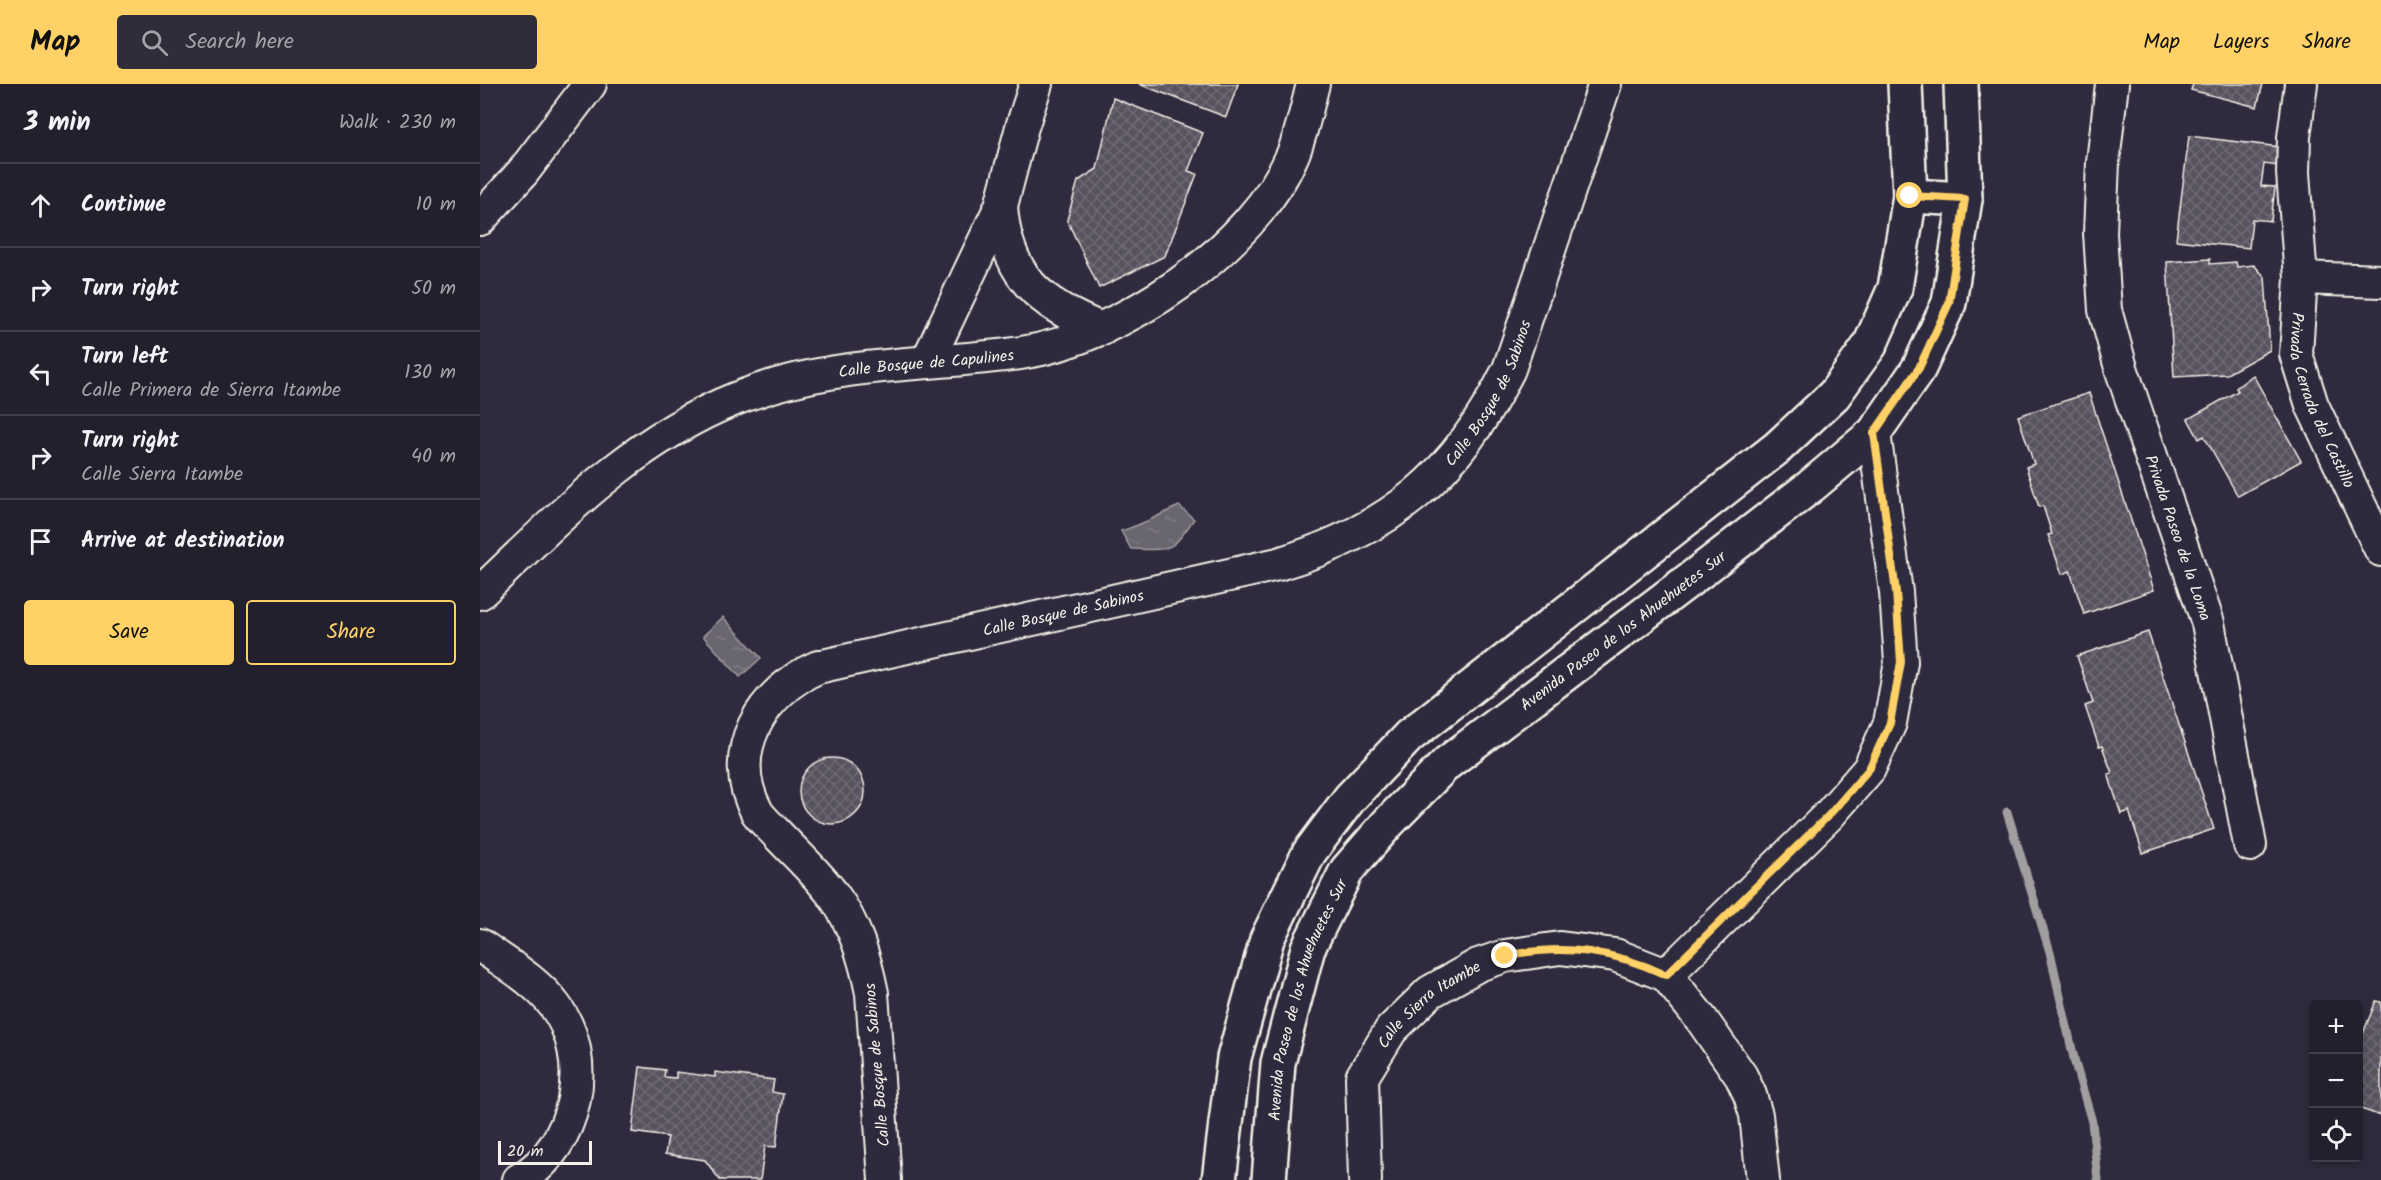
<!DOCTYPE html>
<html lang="en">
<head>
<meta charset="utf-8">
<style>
	:root { --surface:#23202e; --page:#2f2d3a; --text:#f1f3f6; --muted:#a3a3aa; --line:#403e4a; --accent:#ffd166 }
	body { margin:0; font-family:Kalam,sans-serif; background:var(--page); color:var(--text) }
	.controls { position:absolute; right:18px; bottom:18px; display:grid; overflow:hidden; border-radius:6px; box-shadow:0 3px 9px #0003 }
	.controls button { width:54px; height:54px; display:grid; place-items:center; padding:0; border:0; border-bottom:2px solid var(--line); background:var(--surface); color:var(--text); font:30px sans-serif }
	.scale { position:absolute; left:18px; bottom:15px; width:94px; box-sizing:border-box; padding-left:6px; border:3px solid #f4f1e8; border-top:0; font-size:16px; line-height:21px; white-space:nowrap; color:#f4f1e8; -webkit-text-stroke:4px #2f2a3d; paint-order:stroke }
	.stop { position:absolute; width:18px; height:18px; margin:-14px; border:4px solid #ffd166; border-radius:50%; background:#fff }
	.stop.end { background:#ffd166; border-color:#fff; box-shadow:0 2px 6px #0008 }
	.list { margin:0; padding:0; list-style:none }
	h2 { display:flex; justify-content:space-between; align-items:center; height:78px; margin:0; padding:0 24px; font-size:26px }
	h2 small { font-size:20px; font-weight:400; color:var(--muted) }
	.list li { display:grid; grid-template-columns:39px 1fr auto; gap:18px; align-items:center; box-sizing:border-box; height:84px; padding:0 24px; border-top:2px solid var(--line) }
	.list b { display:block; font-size:22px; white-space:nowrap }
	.list p { margin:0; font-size:20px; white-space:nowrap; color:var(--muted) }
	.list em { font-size:20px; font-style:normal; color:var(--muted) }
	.actions { display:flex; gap:12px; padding:18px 24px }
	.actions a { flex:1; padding:14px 0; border:2px solid var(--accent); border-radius:6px; text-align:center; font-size:21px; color:var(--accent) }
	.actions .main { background:var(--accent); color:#111 }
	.icon { flex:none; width:33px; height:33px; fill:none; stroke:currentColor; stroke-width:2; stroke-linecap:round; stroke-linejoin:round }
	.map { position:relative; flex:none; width:1901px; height:1096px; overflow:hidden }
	header { display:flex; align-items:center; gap:36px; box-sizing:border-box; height:84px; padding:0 30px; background:var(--accent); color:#111 }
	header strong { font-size:28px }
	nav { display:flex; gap:33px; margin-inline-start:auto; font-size:21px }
	.search { width:420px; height:54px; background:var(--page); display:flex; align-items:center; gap:15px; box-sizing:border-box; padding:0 21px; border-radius:6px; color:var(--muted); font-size:22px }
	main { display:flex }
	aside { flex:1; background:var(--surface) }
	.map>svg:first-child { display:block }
	.water { fill:url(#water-ripples); stroke:#a19ea0; stroke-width:1.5 }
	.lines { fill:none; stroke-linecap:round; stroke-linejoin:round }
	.stream { stroke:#a19ea0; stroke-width:9 }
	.building { fill:url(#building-cross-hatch); stroke:#f4f1e8; stroke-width:1.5 }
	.minor-casing { stroke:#f4f1e8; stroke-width:36 }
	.tertiary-casing { stroke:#f4f1e8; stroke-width:38 }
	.minor { stroke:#2f2a3d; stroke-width:32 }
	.tertiary { stroke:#2f2a3d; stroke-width:33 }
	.route { stroke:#ffd166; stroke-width:8 }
	.labels { text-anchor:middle; stroke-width:5; stroke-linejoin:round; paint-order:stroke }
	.street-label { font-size:16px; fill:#f4f1e8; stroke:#2f2a3d }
</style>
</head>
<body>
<header>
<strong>Map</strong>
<div class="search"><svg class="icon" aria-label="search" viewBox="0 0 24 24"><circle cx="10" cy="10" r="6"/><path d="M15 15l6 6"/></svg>Search here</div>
<nav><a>Map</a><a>Layers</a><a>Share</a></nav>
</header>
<main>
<aside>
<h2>3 min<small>Walk · 230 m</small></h2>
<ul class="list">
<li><svg class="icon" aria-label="ahead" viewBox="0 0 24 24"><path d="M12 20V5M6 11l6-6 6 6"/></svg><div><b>Continue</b></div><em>10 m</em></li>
<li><svg class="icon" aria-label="right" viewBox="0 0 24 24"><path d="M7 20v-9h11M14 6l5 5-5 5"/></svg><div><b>Turn right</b></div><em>50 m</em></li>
<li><svg class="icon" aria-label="left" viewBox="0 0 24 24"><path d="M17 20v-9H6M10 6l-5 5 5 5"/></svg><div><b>Turn left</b><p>Calle Primera de Sierra Itambe</p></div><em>130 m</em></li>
<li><svg class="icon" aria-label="right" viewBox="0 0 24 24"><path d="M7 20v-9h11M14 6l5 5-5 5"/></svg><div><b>Turn right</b><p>Calle Sierra Itambe</p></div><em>40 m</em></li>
<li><svg class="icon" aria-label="arrive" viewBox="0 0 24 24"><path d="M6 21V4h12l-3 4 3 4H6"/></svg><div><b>Arrive at destination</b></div></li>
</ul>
<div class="actions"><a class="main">Save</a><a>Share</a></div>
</aside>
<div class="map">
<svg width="1901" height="1096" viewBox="0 0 1901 1096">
	<defs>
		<pattern id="water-ripples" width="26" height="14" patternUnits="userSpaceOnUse" patternTransform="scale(1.5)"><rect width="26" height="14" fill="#6a6670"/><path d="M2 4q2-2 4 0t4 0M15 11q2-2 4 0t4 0" fill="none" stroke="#807c84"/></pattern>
		<pattern id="building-cross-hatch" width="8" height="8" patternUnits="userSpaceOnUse" patternTransform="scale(1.5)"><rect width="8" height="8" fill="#56525f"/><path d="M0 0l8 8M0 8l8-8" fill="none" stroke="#6f6b76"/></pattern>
	</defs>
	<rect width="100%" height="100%" fill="#2f2a3d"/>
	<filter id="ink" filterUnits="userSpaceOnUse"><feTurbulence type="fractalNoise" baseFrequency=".0167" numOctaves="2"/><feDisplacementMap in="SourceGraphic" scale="12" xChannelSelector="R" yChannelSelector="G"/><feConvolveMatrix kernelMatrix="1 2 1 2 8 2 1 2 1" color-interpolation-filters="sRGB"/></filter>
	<g filter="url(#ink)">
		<!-- water -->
		<g class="water">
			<path d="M699 422 714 435C690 469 692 466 651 465L641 447C662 441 679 431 699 422Z"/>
			<polygon points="243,533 281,574 260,593 223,552"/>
		</g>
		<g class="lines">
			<!-- stream -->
			<polyline class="stream" points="1527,728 1570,868 1595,979 1612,1038 1618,1096"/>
		</g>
		<!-- building -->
		<g class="building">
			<polygon points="659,0 758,0 746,33"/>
			<polygon points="1713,0 1783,0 1777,23 1711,6"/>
			<polygon points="633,14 723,49 708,87 717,90 685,172 619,204 587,136 598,97 617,85"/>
			<polygon points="1709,52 1800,63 1798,82 1784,80 1781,102 1795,103 1791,137 1772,135 1769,164 1696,156"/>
			<polygon points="1730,175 1730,180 1756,178 1757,183 1774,181 1785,193 1790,266 1747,290 1694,293 1687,178"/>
			<polygon points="1773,291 1821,377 1758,412 1724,352 1719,355 1708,335 1758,307 1756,304"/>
			<polygon points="1609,309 1674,506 1604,530 1590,487 1582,490 1568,451 1572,450 1563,422 1559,423 1546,383 1554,380 1538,332"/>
			<polygon points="1668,548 1734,745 1663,769 1649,727 1641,730 1628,690 1632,689 1622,662 1619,663 1605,622 1613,619 1597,572"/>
			<circle cx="352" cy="707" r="33"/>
			<polygon points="1896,917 1901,918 1901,1032 1878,1024 1878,962"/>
			<polygon points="160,983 185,986 184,993 196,994 196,988 235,993 235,988 294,996 292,1008 303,1010 296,1063 285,1062 280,1096 240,1096 225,1076 185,1070 188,1053 152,1048"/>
		</g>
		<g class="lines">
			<!-- minor casing -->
			<g class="minor-casing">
				<g id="minor">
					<path id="s1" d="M1632 0 1623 78 1620 149 1625 226 1641 284 1728 539 1770 761"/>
					<path id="s2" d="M1821 0 1814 53 1813 89 1821 194 1816 270 1832 321 1901 466"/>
					<path d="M521 122C526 192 560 221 622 245"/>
					<polyline points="0,135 43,88 110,0"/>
					<polyline points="1821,194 1901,197"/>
					<polyline points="447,278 521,122 542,43 556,0"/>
					<path id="s3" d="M0 509C80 433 151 357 255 315 352 276 441 283 541 269 641 254 773 165 813 70 822 48 827 23 833 0"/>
					<path d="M0 861C26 880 56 896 75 922 115 975 97 1063 39 1096"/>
					<polyline points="1186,891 1349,731 1389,685 1410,639 1421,578 1416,508 1394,349"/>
					<path id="s4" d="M405 1096 392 909C385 874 375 841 354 812 338 790 317 771 298 751 292 744 282 736 277 728 244 668 282 607 338 583L798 480C911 446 977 391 1029 285L1125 0"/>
					<path id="s5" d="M885 1096 882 993 911 946 950 908 998 881 1025 872 1080 864 1135 871 1186 891 1222 936 1261 992 1270 1011 1276 1031 1283 1096"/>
				</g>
			</g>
			<!-- tertiary casing -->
			<g class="tertiary-casing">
				<g id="tertiary">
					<polyline points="1430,112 1485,115"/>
					<polyline points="739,1096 754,974 787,855 829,769 870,714 929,652 1297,364 1354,311 1390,261 1415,204 1430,112 1425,0"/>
					<path id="s6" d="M789 1096 798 979 828 864 867 786 908 739 967 679 1217 490 1331 402 1394 349 1439 284 1469 219 1485 115 1481 0"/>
				</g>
			</g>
			<!-- minor -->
			<use href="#minor" class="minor"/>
			<!-- tertiary -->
			<use href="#tertiary" class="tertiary"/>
		</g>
	</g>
	<g class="lines" filter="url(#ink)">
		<!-- route -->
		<path class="route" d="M1025 872C1083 860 1133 866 1186 891L1349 731 1389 685 1410 639 1421 578 1416 508 1394 349 1439 284 1469 219 1485 115 1430 112"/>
	</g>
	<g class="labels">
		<!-- street labels -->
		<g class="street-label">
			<text dy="6" stroke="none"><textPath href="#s3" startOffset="518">Calle Bosque de Capulines</textPath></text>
			<text dy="6" stroke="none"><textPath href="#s4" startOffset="1338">Calle Bosque de Sabinos</textPath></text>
			<text dy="6" stroke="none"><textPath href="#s2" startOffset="322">Privada Cerrada del Castillo</textPath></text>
			<text dy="6" stroke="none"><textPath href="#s1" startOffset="466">Privada Paseo de la Loma</textPath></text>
			<text dy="6" stroke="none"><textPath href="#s4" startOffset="836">Calle Bosque de Sabinos</textPath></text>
			<text dy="6" stroke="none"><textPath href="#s6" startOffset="690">Avenida Paseo de los Ahuehuetes Sur</textPath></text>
			<text dy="6" stroke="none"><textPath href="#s6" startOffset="186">Avenida Paseo de los Ahuehuetes Sur</textPath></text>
			<text dy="6" stroke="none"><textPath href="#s5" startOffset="204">Calle Sierra Itambe</textPath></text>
			<text transform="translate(396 981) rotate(-95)" y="6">Calle Bosque de Sabinos</text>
		</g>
	</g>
</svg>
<div class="controls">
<button>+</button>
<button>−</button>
<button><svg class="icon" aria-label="locate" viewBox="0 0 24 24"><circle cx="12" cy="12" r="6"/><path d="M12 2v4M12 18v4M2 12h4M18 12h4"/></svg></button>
</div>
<div class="scale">20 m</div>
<div class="stop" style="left:1430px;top:112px"></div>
<div class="stop end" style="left:1025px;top:872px"></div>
</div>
</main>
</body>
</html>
